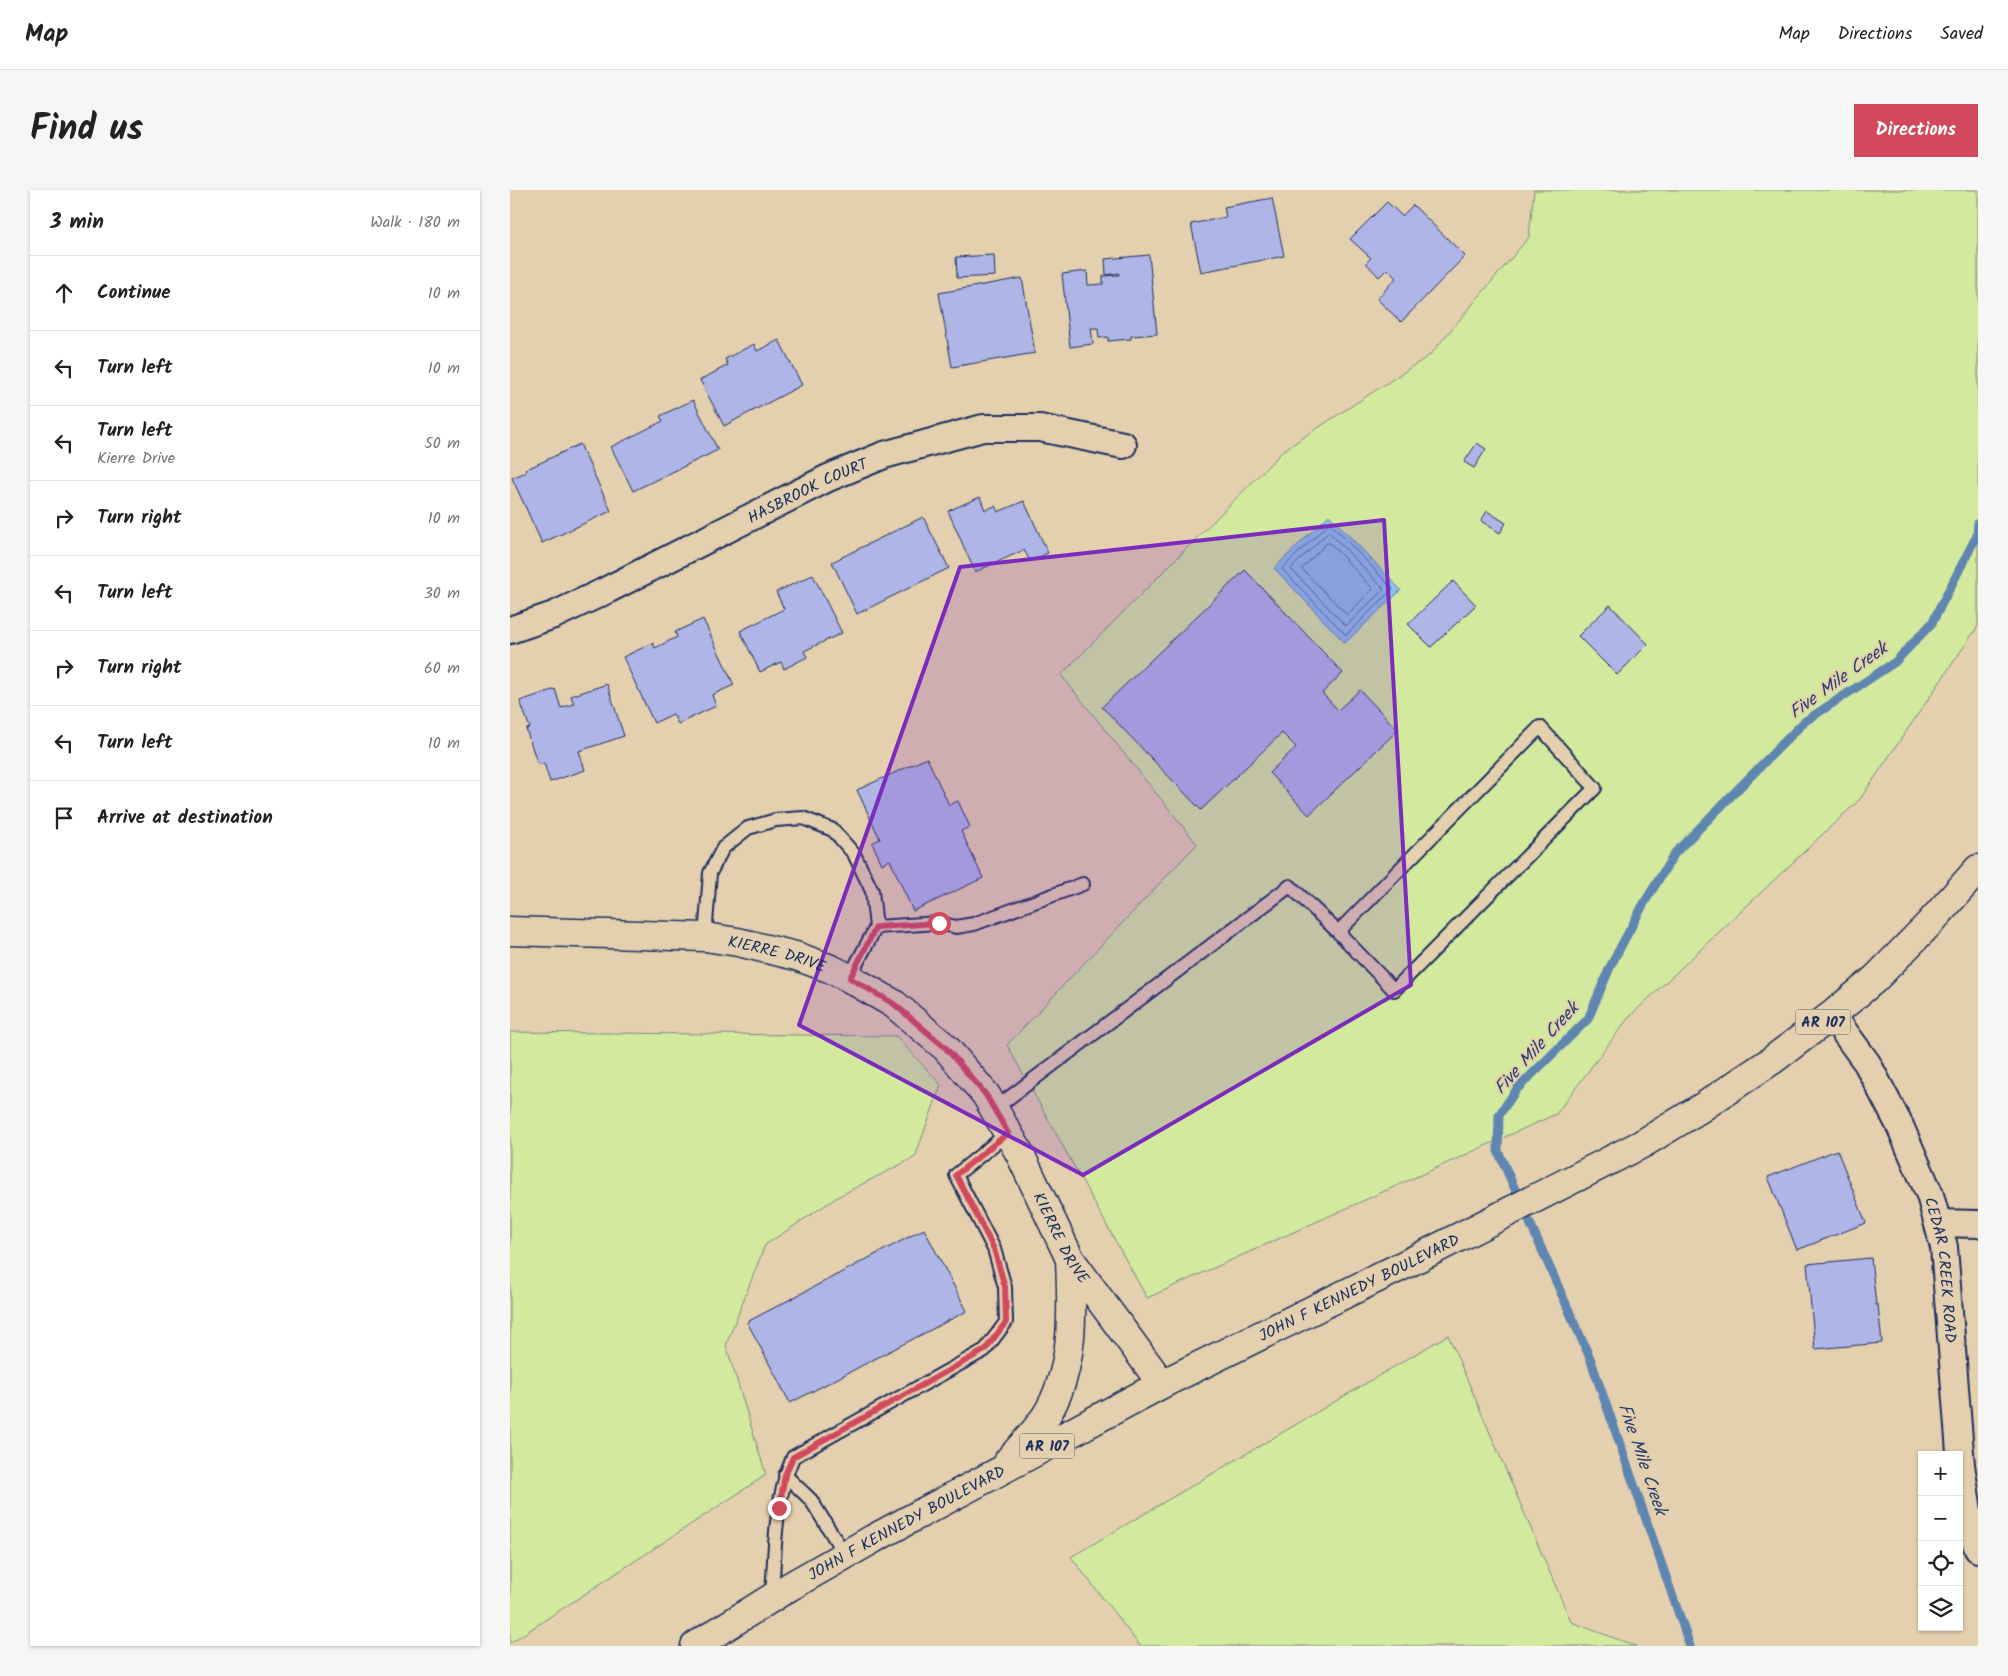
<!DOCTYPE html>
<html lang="en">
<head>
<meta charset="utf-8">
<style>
	:root { --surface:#fff; --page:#f6f6f6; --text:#222; --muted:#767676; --line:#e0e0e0; --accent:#d1495b }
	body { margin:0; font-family:Kalam,sans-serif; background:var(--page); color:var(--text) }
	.controls { position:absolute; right:15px; bottom:15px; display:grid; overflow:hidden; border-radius:0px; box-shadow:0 1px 4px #0004 }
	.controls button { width:45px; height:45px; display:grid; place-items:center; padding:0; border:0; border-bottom:1px solid var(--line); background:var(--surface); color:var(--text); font:25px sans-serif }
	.stop { position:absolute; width:15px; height:15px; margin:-11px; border:4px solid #d1495b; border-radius:50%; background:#fff }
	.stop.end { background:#d1495b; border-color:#fff; box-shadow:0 1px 5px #0008 }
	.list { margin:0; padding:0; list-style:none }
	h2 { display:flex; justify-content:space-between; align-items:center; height:65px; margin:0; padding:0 20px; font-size:21px }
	h2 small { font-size:16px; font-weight:400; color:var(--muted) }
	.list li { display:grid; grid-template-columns:32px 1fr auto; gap:15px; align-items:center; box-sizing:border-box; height:75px; padding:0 20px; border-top:1px solid var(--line) }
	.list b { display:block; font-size:19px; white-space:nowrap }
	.list p { margin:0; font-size:16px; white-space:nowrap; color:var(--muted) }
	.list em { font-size:16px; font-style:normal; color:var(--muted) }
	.icon { flex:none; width:28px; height:28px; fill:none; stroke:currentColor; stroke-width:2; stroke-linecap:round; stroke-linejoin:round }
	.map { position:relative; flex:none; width:1468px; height:1456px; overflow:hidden; border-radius:0px }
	header { display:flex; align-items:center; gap:30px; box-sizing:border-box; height:70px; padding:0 25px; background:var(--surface); border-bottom:1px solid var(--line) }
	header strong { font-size:24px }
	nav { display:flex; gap:28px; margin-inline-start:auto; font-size:18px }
	.intro { display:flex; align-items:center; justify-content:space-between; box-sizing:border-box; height:120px; padding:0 30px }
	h1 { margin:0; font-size:35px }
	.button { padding:12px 22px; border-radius:0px; background:var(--accent); color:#fff; font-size:18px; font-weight:700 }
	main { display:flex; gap:30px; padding:0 30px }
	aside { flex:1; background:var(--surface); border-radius:0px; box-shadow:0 1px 4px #0004 }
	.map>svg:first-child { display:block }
	.green { fill:#d2e99e; stroke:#768c7e }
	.water { fill:#8ac0e8; stroke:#5e86b1 }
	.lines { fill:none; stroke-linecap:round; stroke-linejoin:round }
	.shore { stroke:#476995; stroke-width:1 }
	.stream { stroke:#5e86b1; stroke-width:9 }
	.building { fill:#afb5e6; stroke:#1b2f5e }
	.lane-casing { stroke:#1b2f5e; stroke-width:16 }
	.street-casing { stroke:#1b2f5e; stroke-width:30 }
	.secondary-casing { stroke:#1b2f5e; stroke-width:31 }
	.primary-casing { stroke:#1b2f5e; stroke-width:31 }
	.lane { stroke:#e4cfae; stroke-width:12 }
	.street { stroke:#e4cfae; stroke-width:26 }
	.secondary { stroke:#e4cfae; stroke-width:28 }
	.primary { stroke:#e4cfae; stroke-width:28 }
	.route { stroke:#d1495b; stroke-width:6 }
	.marked { fill:#7b2cbf; fill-opacity:0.2; stroke:#7b2cbf; stroke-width:4; stroke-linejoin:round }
	.labels { text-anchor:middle; stroke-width:4; stroke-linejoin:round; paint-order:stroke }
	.shield { fill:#e4cfae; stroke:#575f76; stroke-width:1 }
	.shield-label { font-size:15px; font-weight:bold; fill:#1b2f5e }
	.street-label { font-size:16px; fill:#1b2f5e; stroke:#e4cfae }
	.water-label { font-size:18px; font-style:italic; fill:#263e6c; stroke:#e4cfae }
</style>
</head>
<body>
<header>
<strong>Map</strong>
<nav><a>Map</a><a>Directions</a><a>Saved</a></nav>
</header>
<div class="intro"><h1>Find us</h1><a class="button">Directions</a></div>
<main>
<aside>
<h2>3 min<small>Walk · 180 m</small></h2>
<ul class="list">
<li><svg class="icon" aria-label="ahead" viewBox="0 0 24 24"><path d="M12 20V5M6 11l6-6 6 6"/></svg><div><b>Continue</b></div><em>10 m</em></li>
<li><svg class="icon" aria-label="left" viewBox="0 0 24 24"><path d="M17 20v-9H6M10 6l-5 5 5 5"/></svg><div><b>Turn left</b></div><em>10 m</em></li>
<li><svg class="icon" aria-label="left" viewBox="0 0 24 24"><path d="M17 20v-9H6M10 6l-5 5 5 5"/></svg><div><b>Turn left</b><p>Kierre Drive</p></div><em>50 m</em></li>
<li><svg class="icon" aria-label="right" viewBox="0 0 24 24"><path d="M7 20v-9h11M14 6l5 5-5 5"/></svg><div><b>Turn right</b></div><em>10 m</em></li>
<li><svg class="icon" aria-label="left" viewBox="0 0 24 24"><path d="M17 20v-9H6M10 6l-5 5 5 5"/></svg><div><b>Turn left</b></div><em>30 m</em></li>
<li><svg class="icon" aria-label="right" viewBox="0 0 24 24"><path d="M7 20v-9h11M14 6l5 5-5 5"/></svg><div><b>Turn right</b></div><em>60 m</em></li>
<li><svg class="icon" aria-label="left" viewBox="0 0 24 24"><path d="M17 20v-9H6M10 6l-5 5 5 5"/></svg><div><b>Turn left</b></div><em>10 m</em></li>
<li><svg class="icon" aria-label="arrive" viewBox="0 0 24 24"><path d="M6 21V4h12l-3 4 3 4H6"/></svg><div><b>Arrive at destination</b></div></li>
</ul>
</aside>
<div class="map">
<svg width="1468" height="1456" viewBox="0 0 1468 1456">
	<rect width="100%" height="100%" fill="#e4cfae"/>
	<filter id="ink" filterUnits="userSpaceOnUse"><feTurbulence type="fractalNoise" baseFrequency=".02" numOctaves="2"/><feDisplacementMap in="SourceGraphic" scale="10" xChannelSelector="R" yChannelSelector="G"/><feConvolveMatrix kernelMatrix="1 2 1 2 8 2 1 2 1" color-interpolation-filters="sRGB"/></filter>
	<g filter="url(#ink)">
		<!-- green -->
		<g class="green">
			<polygon points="1024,0 1468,0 1468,436 1350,609 1119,827 1046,924 637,1108 497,855 687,654 551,485 774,260 920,165 1019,47"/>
			<polygon points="0,842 386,846 431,895 405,967 329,1006 255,1055 216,1155 256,1285 0,1453"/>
			<polygon points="938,1145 1061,1432 1126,1456 630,1456 561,1367"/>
		</g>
		<!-- water -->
		<polygon class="water" points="819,325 891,400 835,453 764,378"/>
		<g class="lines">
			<!-- shore -->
			<g class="shore">
				<polygon points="820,333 883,399 836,445 772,379"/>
				<polygon points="819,342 874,399 836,436 781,379"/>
				<polygon points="817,353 820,353 863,399 837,425 792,379"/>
			</g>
			<!-- stream -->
			<polyline class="stream" points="1180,1456 1080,1168 988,961 989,925 1007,899 1078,829 1101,775 1133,715 1165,663 1294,532 1385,472 1422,433 1467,345 1468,333"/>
		</g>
		<!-- building -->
		<g class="building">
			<polygon points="762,8 774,66 691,82 681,34 716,27 714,17"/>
			<polygon points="877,12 892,26 903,15 955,66 891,132 867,109 886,88 877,79 869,87 856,73 861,68 840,49"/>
			<polygon points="484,65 485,86 447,88 446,67"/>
			<polygon points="639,65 647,144 621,146 621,149 598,151 598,147 589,148 588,138 581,138 583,154 560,157 552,84 577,81 578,95 593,94 593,86 609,85 609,83 596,85 595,69"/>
			<polygon points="512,88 525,163 442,177 429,103"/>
			<polygon points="269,150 292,195 214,236 190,190 218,175 215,169 244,154 247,161"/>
			<polygon points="183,210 208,260 123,301 101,257 153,231 150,226"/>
			<polygon points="967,253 976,259 964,278 954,272"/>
			<polygon points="70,254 101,321 32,353 2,288 16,282 15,280"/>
			<polygon points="470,307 475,320 485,316 488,322 514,311 538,363 520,371 514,360 465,382 438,321"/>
			<polygon points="977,321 996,333 990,343 971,331"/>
			<polygon points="413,327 439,378 347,424 322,372"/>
			<polygon points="735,380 833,483 812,503 828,520 850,500 888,540 799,625 759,583 786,557 772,543 691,620 592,517"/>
			<polygon points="303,385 332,443 294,461 297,467 274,479 271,472 250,482 230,441 274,419 266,402"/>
			<polygon points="943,391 966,415 921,457 898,434"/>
			<polygon points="1100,415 1138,454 1107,485 1068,446"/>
			<polygon points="193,429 224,495 202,505 206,516 168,534 163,524 144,533 113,467 143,453 145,458 167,447 165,442"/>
			<polygon points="97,494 114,546 69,561 75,580 40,592 34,573 28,575 16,539 20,538 10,511 45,499 51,518 64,514 61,506"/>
			<polygon points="417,568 439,615 448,611 460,637 451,641 473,688 403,721 380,670 372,674 362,653 370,649 347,600"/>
			<polygon points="1327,960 1356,1033 1287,1060 1258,987"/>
			<polygon points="414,1039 457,1121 280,1213 237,1132"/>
			<polygon points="1361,1068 1366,1115 1368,1115 1372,1153 1305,1159 1297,1074"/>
		</g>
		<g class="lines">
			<!-- lane casing -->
			<g class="lane-casing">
				<g id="lane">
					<polyline points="366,737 429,733 446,737 464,734 573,694"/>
					<polyline points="195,747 200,683 213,658 238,638 266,630 293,628 323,640 344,664 362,701 366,737 339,788"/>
					<polyline points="484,919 780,696 828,742 1030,537 1085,598 884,800 828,742"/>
					<polyline points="275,1285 301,1310 335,1365"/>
					<path d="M262 1407C265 1360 264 1311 283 1267L475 1160 496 1132 495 1097 484 1059 446 985 498 943"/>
				</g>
			</g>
			<!-- street casing -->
			<g class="street-casing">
				<g id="street">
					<path id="s1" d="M0 440 44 425 93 402 318 288 374 265 473 238H530L613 255"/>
					<path id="s2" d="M1322 825 1357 873 1390 936 1420 1005 1434 1057 1451 1275 1461 1341 1468 1359"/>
					<polyline points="1428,1033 1468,1034"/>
				</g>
			</g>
			<!-- secondary casing -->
			<g class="secondary-casing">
				<g id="secondary">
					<path id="s3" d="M0 741 195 747 228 752 286 766 321 779 339 788 384 814 436 858 476 905 510 964 560 1069 652 1194"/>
				</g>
			</g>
			<!-- primary casing -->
			<g class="primary-casing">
				<g id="primary">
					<path d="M499 1270C513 1254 530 1238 540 1219 565 1173 562 1119 560 1069"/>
					<path id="s4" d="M185 1456 279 1397 363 1349 652 1194 898 1073 1132 954 1191 918 1261 871 1322 825 1365 789 1420 733 1468 679"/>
				</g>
			</g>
			<!-- lane -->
			<use href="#lane" class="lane"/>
			<!-- street -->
			<use href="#street" class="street"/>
			<!-- secondary -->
			<use href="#secondary" class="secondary"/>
			<!-- primary -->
			<use href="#primary" class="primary"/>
		</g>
	</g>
	<g class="lines" filter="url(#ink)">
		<!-- route -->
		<polyline class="route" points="269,1318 275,1285 283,1267 475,1160 496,1132 495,1097 484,1059 446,985 498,943 476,905 436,858 384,814 340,788 366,737 429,733"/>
	</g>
	<!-- marked area -->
	<path class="marked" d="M874 330 901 795 573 985 289 835 450 377Z"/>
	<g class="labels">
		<!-- shield labels -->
		<g class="shield">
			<rect x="1285.5" y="819.5" width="55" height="25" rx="4"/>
			<rect x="509.5" y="1243.5" width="55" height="25" rx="4"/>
		</g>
		<g class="shield-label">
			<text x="1313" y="837">AR 107</text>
			<text x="537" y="1261">AR 107</text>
		</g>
		<!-- street labels -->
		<g class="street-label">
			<text dy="6" stroke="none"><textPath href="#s1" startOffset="329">HASBROOK COURT</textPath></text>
			<text dy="6" stroke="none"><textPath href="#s3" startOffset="269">KIERRE DRIVE</textPath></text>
			<text dy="6" stroke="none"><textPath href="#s3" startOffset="689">KIERRE DRIVE</textPath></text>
			<text dy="6" stroke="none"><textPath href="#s2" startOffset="282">CEDAR CREEK ROAD</textPath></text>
			<text dy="6" stroke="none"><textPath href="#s4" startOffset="755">JOHN F KENNEDY BOULEVARD</textPath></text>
			<text dy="6" stroke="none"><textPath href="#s4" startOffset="245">JOHN F KENNEDY BOULEVARD</textPath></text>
		</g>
		<!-- water labels -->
		<g class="water-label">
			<text transform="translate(1328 490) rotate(-36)" y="6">Five Mile Creek</text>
			<text transform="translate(1026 858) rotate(-48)" y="6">Five Mile Creek</text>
			<text transform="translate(1133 1269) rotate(71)" y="6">Five Mile Creek</text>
		</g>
	</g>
</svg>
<div class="controls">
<button>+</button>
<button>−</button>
<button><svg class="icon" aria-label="locate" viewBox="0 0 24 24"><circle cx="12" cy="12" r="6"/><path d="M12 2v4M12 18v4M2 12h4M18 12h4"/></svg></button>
<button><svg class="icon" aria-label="layers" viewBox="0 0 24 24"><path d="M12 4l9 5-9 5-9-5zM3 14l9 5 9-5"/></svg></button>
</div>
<div class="stop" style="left:429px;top:733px"></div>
<div class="stop end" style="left:269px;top:1318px"></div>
</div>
</main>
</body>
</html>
